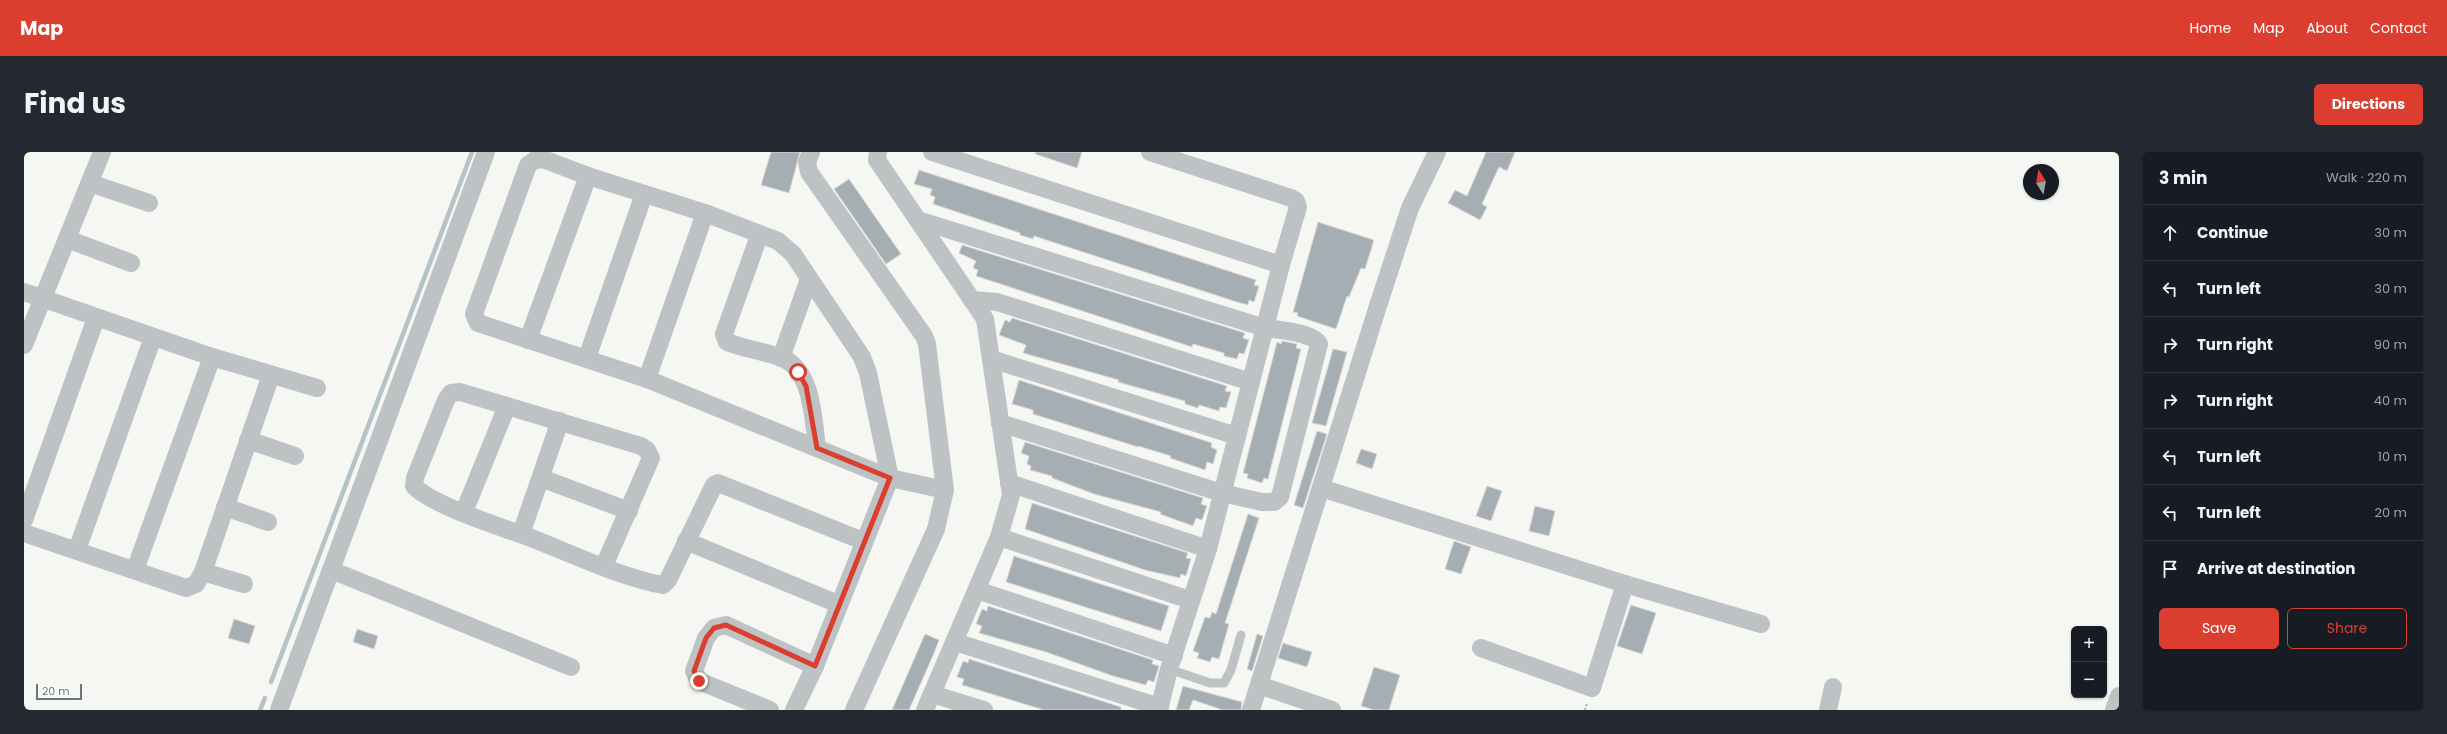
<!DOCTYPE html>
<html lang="en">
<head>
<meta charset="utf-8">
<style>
	:root { --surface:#171b24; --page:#242831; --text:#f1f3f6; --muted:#9ea1a6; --line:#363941; --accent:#db3e2f }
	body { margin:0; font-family:Poppins,sans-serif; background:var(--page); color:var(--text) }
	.controls { position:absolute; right:12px; bottom:12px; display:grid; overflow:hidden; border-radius:6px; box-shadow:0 1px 3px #0004 }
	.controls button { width:36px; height:36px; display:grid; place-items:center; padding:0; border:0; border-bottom:1px solid var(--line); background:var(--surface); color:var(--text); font:20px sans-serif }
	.compass { position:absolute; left:1999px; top:12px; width:36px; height:36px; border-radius:50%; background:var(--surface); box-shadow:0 1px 3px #0004; rotate:349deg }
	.scale { position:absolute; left:12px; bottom:10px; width:46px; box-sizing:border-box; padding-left:4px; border:2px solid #63767d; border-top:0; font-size:11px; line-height:14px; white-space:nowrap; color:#63767d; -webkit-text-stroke:3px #fff; paint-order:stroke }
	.stop { position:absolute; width:12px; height:12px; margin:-9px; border:3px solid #db3e2f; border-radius:50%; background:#fff }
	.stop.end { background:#db3e2f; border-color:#fff; box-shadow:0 1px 4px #0008 }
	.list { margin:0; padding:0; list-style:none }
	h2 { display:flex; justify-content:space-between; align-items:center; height:52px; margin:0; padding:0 16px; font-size:17px }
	h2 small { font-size:13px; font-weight:400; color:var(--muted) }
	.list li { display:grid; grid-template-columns:26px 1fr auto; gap:12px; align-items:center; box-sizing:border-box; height:56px; padding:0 16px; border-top:1px solid var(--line) }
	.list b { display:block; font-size:15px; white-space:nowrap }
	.list em { font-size:13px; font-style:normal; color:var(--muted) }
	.actions { display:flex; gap:8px; padding:12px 16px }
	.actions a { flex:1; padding:9px 0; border:1px solid var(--accent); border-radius:6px; text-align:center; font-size:14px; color:var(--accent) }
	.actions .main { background:var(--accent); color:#fff }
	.icon { flex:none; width:22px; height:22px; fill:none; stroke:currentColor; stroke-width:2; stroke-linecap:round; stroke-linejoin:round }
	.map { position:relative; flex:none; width:2095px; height:558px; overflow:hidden; border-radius:6px }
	header { display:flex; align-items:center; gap:24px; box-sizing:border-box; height:56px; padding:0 20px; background:var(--accent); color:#fff }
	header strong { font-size:19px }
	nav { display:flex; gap:22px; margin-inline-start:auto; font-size:14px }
	.intro { display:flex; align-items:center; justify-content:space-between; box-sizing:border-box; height:96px; padding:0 24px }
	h1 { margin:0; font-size:28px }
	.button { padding:10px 18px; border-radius:6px; background:var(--accent); color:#fff; font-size:14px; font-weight:700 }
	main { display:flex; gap:24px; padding:0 24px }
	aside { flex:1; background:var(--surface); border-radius:6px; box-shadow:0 1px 3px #0004 }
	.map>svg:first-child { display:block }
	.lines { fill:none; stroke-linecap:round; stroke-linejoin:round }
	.stream { stroke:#b4c3c5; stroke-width:4.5 }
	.building { fill:#a5afb3; stroke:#d8d8d6 }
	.path { stroke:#b6babc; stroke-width:2.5; stroke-dasharray:2 2; stroke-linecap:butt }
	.lane { stroke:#bdc3c5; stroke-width:9 }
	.street { stroke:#bdc3c5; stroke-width:18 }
	.route { stroke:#db3e2f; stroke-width:5 }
</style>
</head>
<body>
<header>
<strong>Map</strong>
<nav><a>Home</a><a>Map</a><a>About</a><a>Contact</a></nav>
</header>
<div class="intro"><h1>Find us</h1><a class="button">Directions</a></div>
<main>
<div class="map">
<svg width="2095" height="558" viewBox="0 0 2095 558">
	<rect width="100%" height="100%" fill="#f6f6f3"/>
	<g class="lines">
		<!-- stream -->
		<g class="stream">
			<polyline points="247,530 448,0"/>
			<polyline points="236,558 241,546"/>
		</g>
	</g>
	<!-- building -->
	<g class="building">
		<polygon points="747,0 776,0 765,41 737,33"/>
		<polygon points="1012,0 1058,0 1053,16 1011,2"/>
		<polygon points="1462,0 1491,0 1483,19 1475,15 1458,52 1463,55 1456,68 1424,51 1431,38 1443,44"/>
		<polygon points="895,18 1232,128 1230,133 1235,134 1230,150 1225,148 1224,153 1213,150 1010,84 1009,87 996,83 996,81 909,52 911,45 906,43 908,37 890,32"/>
		<polygon points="825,27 877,102 862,112 810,37"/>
		<polygon points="1294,70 1350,88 1341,117 1337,116 1325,145 1323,144 1312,177 1273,164 1274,161 1269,160"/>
		<polygon points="938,93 1221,181 1219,186 1225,188 1220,202 1215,201 1213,207 1200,204 1200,201 1169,192 1168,195 952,124 954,118 949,116 952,109 935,101"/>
		<polygon points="988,166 1203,234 1201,239 1207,240 1202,256 1196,255 1195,259 1175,253 1174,256 1161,252 1161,249 1094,230 1095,228 999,201 1002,193 975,183 981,168 986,170"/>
		<polygon points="1258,189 1273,192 1272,196 1277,197 1244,327 1240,326 1238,331 1223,326 1224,322 1219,321 1253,190 1257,192"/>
		<polygon points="1309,197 1323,200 1302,274 1288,271"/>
		<polygon points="995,228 1188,291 1187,295 1193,298 1189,312 1183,310 1181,318 1146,306 1147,304 1114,294 1114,295 1009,262 1009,258 988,252"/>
		<polygon points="1293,279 1303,282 1279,356 1270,353"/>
		<polygon points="1001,290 1179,346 1177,352 1183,354 1178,368 1172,366 1169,374 1136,362 1137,360 1070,342 1028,326 1028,324 1006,318 1007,314 1003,312 1005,304 997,301"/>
		<polygon points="1337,297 1353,302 1348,317 1332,311"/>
		<polygon points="1463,334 1478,339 1467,369 1452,364"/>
		<polygon points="1008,351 1164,401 1162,406 1167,407 1162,424 1157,422 1156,426 1121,418 1001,377"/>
		<polygon points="1511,354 1531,359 1525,384 1505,379"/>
		<polygon points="1224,362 1235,366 1201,471 1205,472 1195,507 1188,505 1186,510 1173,506 1175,501 1169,499 1181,465 1186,466 1188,460 1192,462"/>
		<polygon points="1430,389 1447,395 1437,422 1421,417"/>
		<polygon points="990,404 1145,454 1137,479 982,430"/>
		<polygon points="1607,453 1632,461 1618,502 1593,494"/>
		<polygon points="964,454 1129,508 1128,512 1135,514 1130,530 1124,528 1122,533 1089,524 1022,500 955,481 958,474 952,472 958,457 963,459"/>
		<polygon points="210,467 231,474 225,492 204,486"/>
		<polygon points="333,477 354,484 350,497 329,490"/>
		<polygon points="901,482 915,488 910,501 885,558 868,558"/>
		<polygon points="1233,482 1239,484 1228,519 1223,517"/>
		<polygon points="1259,491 1288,500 1283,515 1254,506"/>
		<polygon points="945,507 1097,555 1097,558 1020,558 938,533 940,527 933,525 939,509 944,511"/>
		<polygon points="1350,515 1376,523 1365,558 1350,558 1337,554"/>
		<polygon points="1159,534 1218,550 1217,558 1199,558 1169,548 1165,558 1152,558"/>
	</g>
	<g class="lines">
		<!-- path -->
		<polyline class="path" points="1561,558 1563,551"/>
		<!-- lane -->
		<polyline class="lane" points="1145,517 1186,531 1200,531 1207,518 1217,483"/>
		<!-- street -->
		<g class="street">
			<polyline points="787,0 783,10 785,20 900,184 903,192 921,338 912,377 830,558"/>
			<polyline points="854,0 853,8 961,167 987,343 975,385 901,558"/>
			<polyline points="908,0 1257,113"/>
			<polyline points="1126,0 1267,46 1272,49 1274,55 1257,113 1184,397 1145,517 1135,558"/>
			<polyline points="66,31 125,51"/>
			<path d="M894 68 1241 176C1254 178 1288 180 1295 192L1256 345 1250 350H1238L1198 341 976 271"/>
			<path d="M735 84 700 182 703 190C720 197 739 199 756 205 789 217 789 267 793 295"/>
			<polyline points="43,87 107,111"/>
			<polyline points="0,140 188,205 293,236"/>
			<polyline points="948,148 973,150 1227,230"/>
			<polyline points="504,188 564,24"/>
			<polyline points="0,193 78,0"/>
			<polyline points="563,206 620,42"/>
			<polyline points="757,206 785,127"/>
			<polyline points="967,207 1213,284"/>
			<polyline points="623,227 681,61"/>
			<polyline points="224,288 271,304"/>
			<polyline points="517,326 605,359"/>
			<polyline points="985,331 1184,397"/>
			<polyline points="1297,336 1601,432 1737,472"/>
			<polyline points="201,355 244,370"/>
			<polyline points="440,360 483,254"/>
			<polyline points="0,368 72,166"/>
			<polyline points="0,381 162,436 172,432 179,420 247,223"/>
			<polyline points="497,382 536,269"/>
			<polyline points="975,385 1166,448"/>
			<polyline points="662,389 814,452"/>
			<polyline points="53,398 129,185"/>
			<path d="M580 414 627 306 623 298 617 294 436 240 427 241 422 248 391 326 390 334C409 354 478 375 507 386 546 401 598 426 639 433L644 428 690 333 694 331 839 389"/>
			<polyline points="111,418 188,205"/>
			<polyline points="307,418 547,515"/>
			<polyline points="179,420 220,432"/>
			<polyline points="953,438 1150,504"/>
			<polyline points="931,490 1136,555"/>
			<polyline points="1457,496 1568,536 1601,432"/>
			<polyline points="1235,533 1308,558"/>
			<polyline points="908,542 960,558"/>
			<polyline points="255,558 462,0"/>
			<polyline points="746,558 675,529 670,519 682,486 690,476 702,473 791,514"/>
			<polyline points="770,558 791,514 866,326 844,221 838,205 769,102 754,89 681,61 564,24 519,7 511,8 504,13 450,162 454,171 623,227 866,326 921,338"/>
			<polyline points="1227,558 1353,157 1386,56 1413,0"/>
			<polyline points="1804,558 1809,535"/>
			<polyline points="2090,558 2095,544"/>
		</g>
	</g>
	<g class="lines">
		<!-- route -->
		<polyline class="route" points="675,529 670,519 682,486 690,476 702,473 791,514 866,326 793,296 782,234 774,220"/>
	</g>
</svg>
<div class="controls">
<button>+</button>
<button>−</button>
</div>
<svg class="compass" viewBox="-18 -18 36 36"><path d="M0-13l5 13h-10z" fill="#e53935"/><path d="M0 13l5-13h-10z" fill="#9ea1a6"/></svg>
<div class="scale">20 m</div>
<div class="stop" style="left:774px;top:220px"></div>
<div class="stop end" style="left:675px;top:529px"></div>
</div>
<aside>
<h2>3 min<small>Walk · 220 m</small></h2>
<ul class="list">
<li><svg class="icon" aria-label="ahead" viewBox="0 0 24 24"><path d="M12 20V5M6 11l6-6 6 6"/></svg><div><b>Continue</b></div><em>30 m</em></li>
<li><svg class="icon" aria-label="left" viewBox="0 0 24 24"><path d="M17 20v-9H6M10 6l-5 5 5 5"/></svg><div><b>Turn left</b></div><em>30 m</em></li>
<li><svg class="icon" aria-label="right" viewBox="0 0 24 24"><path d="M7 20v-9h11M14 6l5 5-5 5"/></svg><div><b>Turn right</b></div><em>90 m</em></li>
<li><svg class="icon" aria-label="right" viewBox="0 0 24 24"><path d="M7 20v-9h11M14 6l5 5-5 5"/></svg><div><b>Turn right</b></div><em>40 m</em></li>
<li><svg class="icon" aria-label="left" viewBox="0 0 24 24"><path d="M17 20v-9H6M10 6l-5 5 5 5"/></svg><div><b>Turn left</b></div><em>10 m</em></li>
<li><svg class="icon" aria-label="left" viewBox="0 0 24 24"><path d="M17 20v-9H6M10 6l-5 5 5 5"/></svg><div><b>Turn left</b></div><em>20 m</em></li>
<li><svg class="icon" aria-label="arrive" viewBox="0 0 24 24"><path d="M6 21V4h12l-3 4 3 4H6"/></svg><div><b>Arrive at destination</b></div></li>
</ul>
<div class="actions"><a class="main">Save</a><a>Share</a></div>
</aside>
</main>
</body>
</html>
